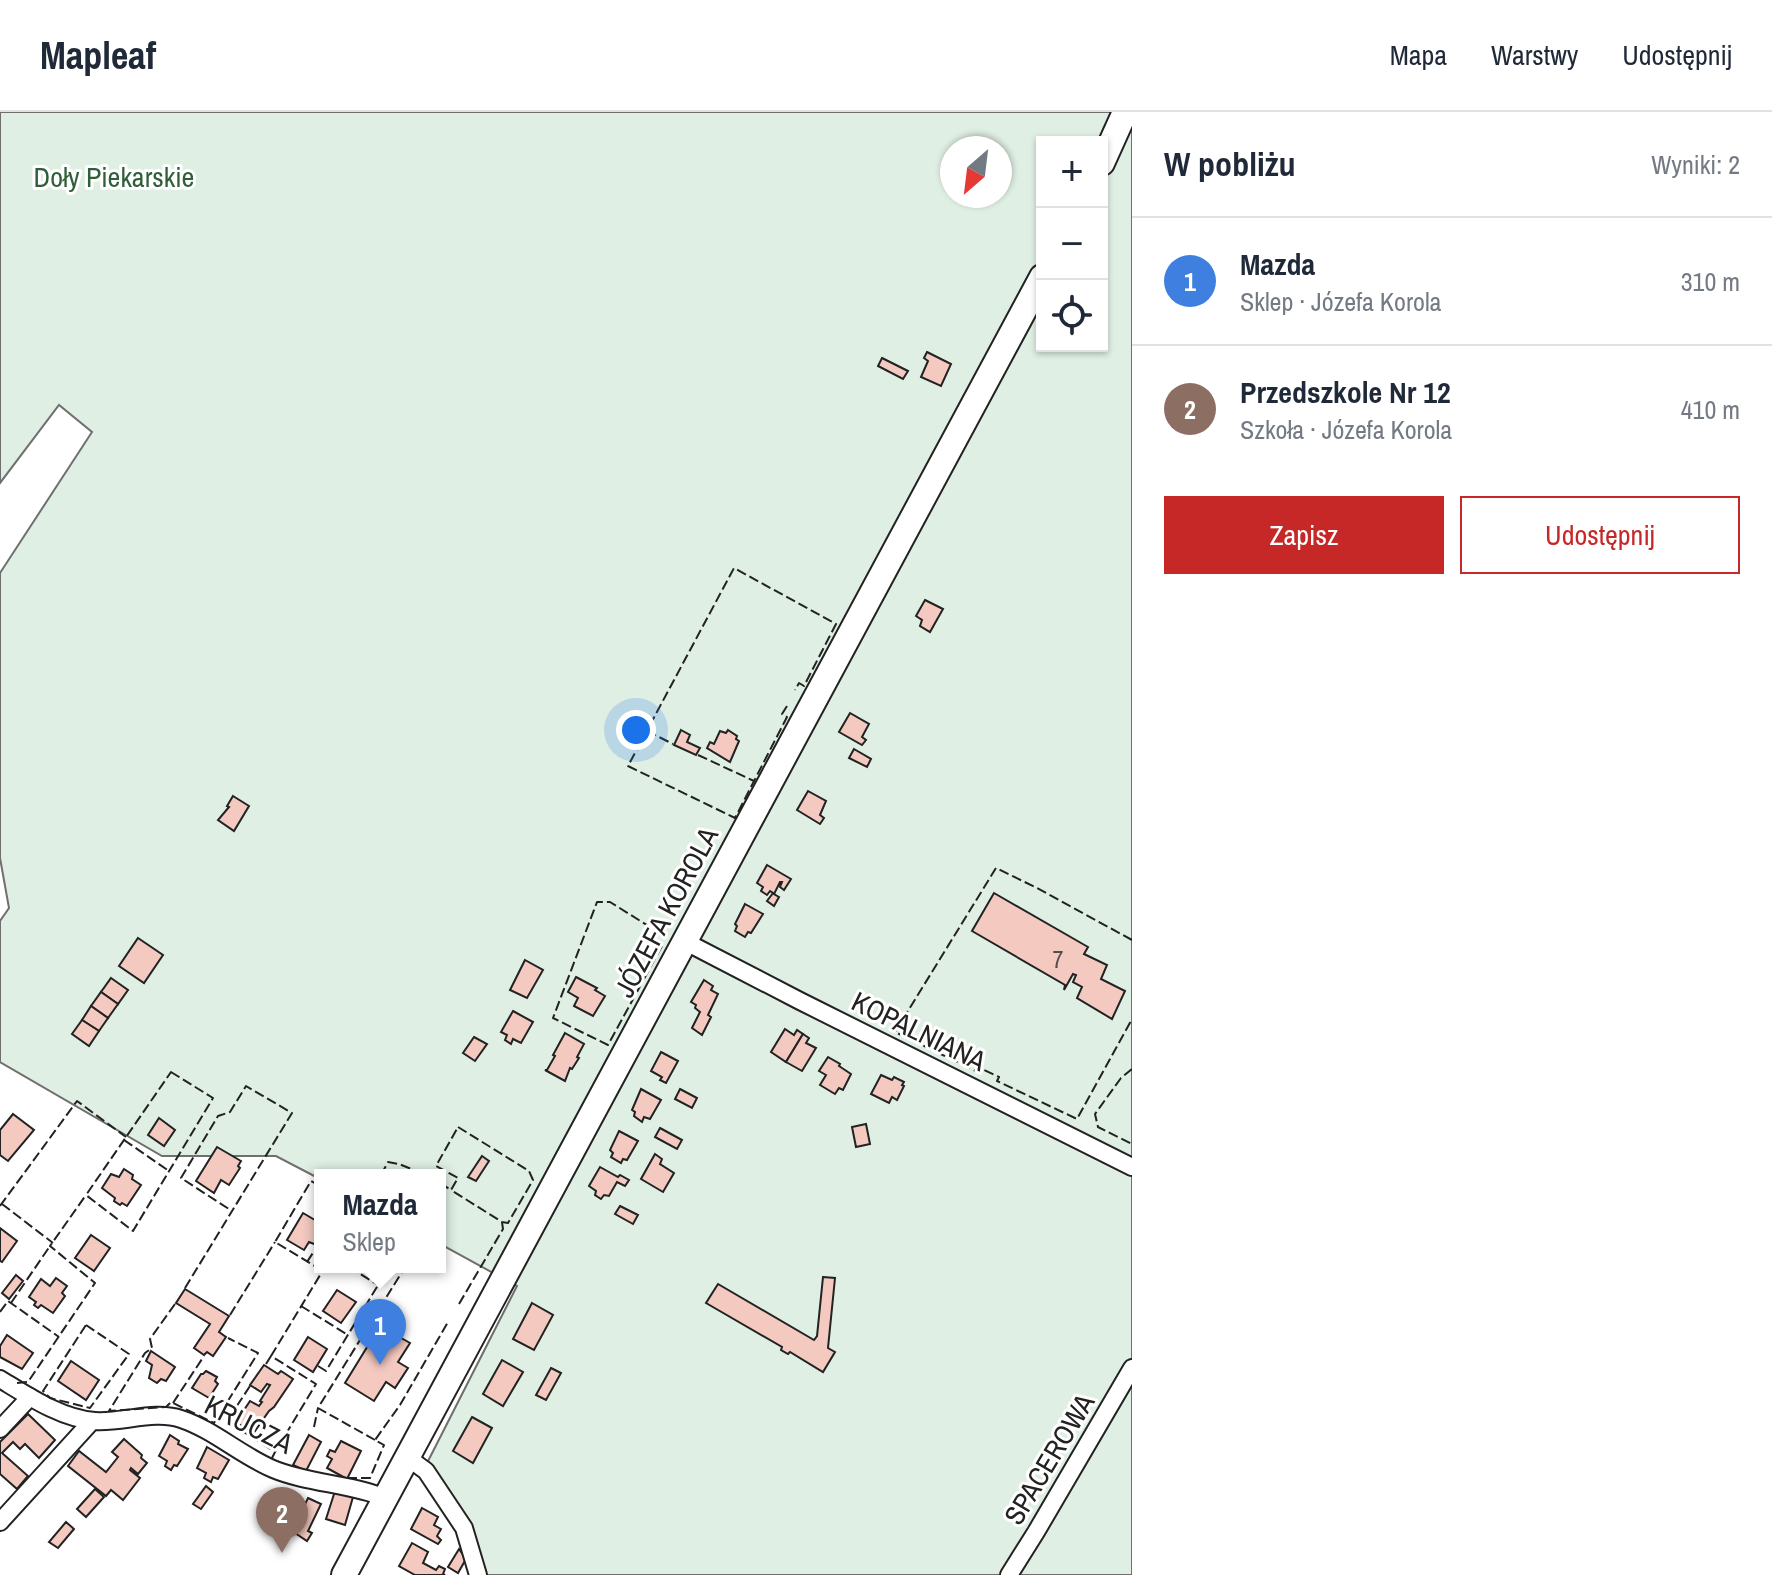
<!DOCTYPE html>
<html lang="pl">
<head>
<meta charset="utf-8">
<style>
	:root { --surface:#fff; --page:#f6f6f7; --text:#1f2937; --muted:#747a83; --line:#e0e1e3; --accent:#c62828 }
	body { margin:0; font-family:"Archivo Narrow",sans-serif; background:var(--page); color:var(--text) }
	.controls { position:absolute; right:24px; top:24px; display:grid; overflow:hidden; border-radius:0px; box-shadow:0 2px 6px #0004 }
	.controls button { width:72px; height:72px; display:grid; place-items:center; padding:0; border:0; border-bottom:2px solid var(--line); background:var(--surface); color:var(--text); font:40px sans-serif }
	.compass { position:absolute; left:940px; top:24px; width:72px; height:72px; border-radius:50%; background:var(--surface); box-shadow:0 2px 6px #0004; rotate:208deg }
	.you { position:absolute; left:636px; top:618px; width:28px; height:28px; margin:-20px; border:6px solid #fff; border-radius:50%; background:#1a73e8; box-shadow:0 0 0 12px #1a73e833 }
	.badge { display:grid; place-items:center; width:52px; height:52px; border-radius:50%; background:var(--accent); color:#fff; font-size:26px; font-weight:700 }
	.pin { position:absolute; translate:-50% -66px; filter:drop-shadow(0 2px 4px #0008) }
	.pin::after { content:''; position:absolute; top:42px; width:28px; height:24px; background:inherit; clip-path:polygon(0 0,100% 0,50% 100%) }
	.popup { position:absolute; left:314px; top:1057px; width:132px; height:104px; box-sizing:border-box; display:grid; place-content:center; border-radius:0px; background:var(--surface); filter:drop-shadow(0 2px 6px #0005); font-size:26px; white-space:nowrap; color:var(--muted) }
	.popup b { font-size:30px; color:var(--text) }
	.popup::after { content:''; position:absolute; left:50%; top:100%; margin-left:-16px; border:16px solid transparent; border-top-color:var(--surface) }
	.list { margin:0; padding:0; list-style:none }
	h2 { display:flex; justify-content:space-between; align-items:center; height:104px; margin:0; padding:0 32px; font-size:34px }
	h2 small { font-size:26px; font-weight:400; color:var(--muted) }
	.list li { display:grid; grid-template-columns:52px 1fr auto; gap:24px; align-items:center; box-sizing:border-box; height:128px; padding:0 32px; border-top:2px solid var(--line) }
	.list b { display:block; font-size:30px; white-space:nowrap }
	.list p { margin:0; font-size:26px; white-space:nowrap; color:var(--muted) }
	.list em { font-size:26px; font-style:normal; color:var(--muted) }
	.actions { display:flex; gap:16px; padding:24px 32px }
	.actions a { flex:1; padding:18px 0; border:2px solid var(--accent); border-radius:0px; text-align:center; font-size:28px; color:var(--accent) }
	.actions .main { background:var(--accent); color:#fff }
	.icon { flex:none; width:44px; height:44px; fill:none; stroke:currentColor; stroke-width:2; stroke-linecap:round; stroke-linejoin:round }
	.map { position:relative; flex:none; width:1132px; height:1463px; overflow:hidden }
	header { display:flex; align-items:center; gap:48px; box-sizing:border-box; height:112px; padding:0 40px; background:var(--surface); border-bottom:2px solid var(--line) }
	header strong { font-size:38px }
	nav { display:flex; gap:44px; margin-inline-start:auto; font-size:28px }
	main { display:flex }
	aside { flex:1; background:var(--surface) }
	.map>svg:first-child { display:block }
	.green { fill:#e0efe3; stroke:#6f6f6f; stroke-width:2; fill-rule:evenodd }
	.building { fill:#f3c9c0; stroke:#222; stroke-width:2 }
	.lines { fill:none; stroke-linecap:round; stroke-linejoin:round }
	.minor-casing { stroke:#222; stroke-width:20 }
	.highway-casing { stroke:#222; stroke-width:28 }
	.minor { stroke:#fff; stroke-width:16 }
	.highway { stroke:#fff; stroke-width:24 }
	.fence { stroke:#222; stroke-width:2; stroke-dasharray:10 4; stroke-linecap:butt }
	.labels { text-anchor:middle; stroke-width:6; stroke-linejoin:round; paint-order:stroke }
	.number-label { font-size:24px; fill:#564c4a }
	.park-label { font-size:28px; fill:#2f5e38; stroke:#fff }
	.street-label { font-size:28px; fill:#222; stroke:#fff }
</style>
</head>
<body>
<header>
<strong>Mapleaf</strong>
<nav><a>Mapa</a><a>Warstwy</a><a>Udostępnij</a></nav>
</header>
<main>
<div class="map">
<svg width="1132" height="1463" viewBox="0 0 1132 1463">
	<rect width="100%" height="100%" fill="#fff"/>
	<!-- green -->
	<path class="green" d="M0 0H1132V1463H474L463 1418 423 1359 517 1174 440 1132V1063H320V1067L276 1044H162L0 950V809L9 796 0 746V461L92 320 59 293 0 371ZM1042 30H1102V234H1042ZM952 36H1000V84H952Z"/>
	<!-- building -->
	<g class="building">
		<polygon points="927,240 951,252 941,274 921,265 928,249 924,246"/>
		<polygon points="882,246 908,259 903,267 878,254"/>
		<polygon points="925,488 943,497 930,520 920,514 922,508 916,504"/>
		<polygon points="850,601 869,612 862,625 866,628 862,633 839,620"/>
		<polygon points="681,618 690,623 687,630 700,636 696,643 674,633"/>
		<polygon points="728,618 737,624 736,627 739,629 730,650 707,636 710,630 714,632 720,619 726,621"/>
		<polygon points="854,637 871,647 867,655 849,646"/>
		<polygon points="808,679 826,689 820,703 824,706 820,712 797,698"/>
		<polygon points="233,684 249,694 234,719 218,708 229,695 227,694"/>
		<polygon points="767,753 791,767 784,778 780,775 782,770 780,770 774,782 779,785 774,794 767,789 773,781 770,779 767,783 761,779 763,775 757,771"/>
		<polygon points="994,781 1088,835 1084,842 1107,853 1101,867 1125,879 1112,907 1077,886 1082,875 1073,870 1076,863 1073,862 1064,878 1065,873 972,819"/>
		<polygon points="745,792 763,802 751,821 748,820 745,825 735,819 737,814 735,812"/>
		<polygon points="138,826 163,843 144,871 119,854"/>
		<polygon points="525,848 543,858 527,886 510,878"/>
		<polygon points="576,865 597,876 595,878 605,884 593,904 574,894 578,886 568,880"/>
		<polygon points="111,866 128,878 118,892 101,880"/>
		<polygon points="704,868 713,874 711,878 718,882 708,903 711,905 702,923 692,916 700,900 695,896 696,893 691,890"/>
		<polygon points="101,880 118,892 108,906 91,894"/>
		<polygon points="91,894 108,906 99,919 82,908"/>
		<polygon points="513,899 533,910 521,931 513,927 511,932 505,928 507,923 501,920"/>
		<polygon points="82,908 99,919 89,934 72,922"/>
		<polygon points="785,917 794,923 797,918 803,922 786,950 771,940"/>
		<polygon points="565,921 584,932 577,945 579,946 572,957 570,956 565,969 545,958 547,958 555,944 553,943"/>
		<polygon points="803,922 809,926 806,931 816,936 802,959 786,950"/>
		<polygon points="474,925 487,932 475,949 463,941"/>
		<polygon points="661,940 678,949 666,971 660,968 662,965 651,959"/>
		<polygon points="828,945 840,952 839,954 851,962 843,978 839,976 835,982 820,973 826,963 819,959"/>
		<polygon points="881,963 892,968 894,965 904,970 902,973 904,974 897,988 892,985 889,991 871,982"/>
		<polygon points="641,977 661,988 650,1007 644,1005 642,1010 634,1004 635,1000 632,998"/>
		<polygon points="680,977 697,986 692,996 675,987"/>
		<polygon points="13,1002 34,1018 8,1049 0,1043 0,1018"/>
		<polygon points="159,1006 175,1018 164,1034 148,1023"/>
		<polygon points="866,1012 870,1032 856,1035 852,1015"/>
		<polygon points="660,1016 682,1028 677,1037 655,1025"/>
		<polygon points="619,1019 638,1029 627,1048 623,1047 621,1051 611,1045 613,1041 610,1038"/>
		<polygon points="217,1035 241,1049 238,1054 240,1056 229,1073 221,1068 214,1081 196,1069"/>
		<polygon points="655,1042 662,1047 660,1052 674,1061 663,1080 641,1067"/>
		<polygon points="482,1044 489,1049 476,1069 468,1065"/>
		<polygon points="600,1055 618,1065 620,1063 629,1068 625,1074 617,1070 609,1084 604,1083 601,1087 595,1083 596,1079 589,1074"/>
		<polygon points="124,1057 133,1063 132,1067 141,1073 127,1094 122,1091 120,1093 114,1089 115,1086 102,1076 111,1062 119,1065"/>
		<polygon points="620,1094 638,1103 633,1112 615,1102"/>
		<polygon points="303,1101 320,1111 320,1123 314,1132 309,1130 304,1138 287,1128"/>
		<polygon points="0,1116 17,1129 2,1150 0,1149"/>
		<polygon points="91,1123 110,1136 94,1159 75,1146"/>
		<polygon points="16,1163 23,1169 9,1187 2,1181"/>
		<polygon points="823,1165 835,1166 828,1236 835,1240 823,1260 790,1240 788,1242 781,1238 782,1235 706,1191 718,1172 814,1228 817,1224"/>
		<polygon points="56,1166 67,1174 62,1181 65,1184 53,1201 41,1193 38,1196 34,1193 36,1190 29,1185 41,1167 50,1174"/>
		<polygon points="185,1177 229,1204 219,1220 226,1225 213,1244 207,1240 204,1243 194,1236 210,1212 176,1191"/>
		<polygon points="337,1178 356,1190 341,1211 323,1199"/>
		<polygon points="532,1191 553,1203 534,1238 513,1227"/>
		<polygon points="380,1214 410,1231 398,1250 408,1256 395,1276 386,1270 374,1289 345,1271"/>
		<polygon points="7,1223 33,1241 22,1257 0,1245 0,1234"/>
		<polygon points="308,1225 327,1237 313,1260 294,1248"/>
		<polygon points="151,1239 175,1255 166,1269 161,1267 157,1271 149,1266 152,1253 146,1249"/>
		<polygon points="502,1248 523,1260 503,1294 483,1282"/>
		<polygon points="71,1249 99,1268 86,1288 58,1269"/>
		<polygon points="264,1253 278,1262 281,1259 293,1267 274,1295 269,1299 253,1322 236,1310 250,1289 259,1294 262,1290 260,1289 270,1273 267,1272 261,1280 250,1273"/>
		<polygon points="551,1256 561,1261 546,1288 536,1283"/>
		<polygon points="206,1259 217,1265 215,1269 218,1272 209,1286 192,1276 201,1262 203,1262"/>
		<polygon points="28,1302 55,1328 39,1346 25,1332 20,1337 13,1330 2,1341 28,1364 17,1377 0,1362 0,1330"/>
		<polygon points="472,1305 492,1316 473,1351 453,1339"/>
		<polygon points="170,1323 179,1329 178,1332 188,1337 177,1354 174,1353 171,1358 165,1354 167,1349 159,1344"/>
		<polygon points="309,1323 321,1330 306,1359 293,1353"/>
		<polygon points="124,1327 142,1343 141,1346 147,1351 138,1362 131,1356 130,1358 140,1366 123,1388 111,1378 106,1384 68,1354 79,1339 106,1360 118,1345 112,1340"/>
		<polygon points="341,1329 361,1339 347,1367 327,1356 332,1347 327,1344 330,1338 335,1340"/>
		<polygon points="207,1335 229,1348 218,1367 213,1365 211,1370 204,1366 206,1361 197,1356"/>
		<polygon points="206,1374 213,1380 201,1397 193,1392"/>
		<polygon points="95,1377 104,1385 86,1405 77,1397"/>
		<polygon points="335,1379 353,1385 345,1413 326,1407"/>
		<polygon points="308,1386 321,1392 308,1419 312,1421 307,1429 292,1419"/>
		<polygon points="422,1396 438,1405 434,1413 441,1417 437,1424 441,1428 438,1432 411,1417"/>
		<polygon points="66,1410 74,1417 58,1436 49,1430"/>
		<polygon points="412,1431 428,1440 423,1451 436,1458 439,1454 445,1457 443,1462 445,1463 415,1463 399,1454"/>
		<polygon points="459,1437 466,1447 458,1461 448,1455"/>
	</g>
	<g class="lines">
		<!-- minor casing -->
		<g class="minor-casing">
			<g id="minor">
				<polyline points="684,829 800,889 1132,1055"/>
				<path d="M0 1267C28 1284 62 1307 95 1309 122 1311 155 1298 181 1307 214 1318 240 1343 273 1357 309 1372 349 1371 385 1386"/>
				<polyline points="0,1317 30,1285"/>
				<polyline points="407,1345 426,1359 464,1416 478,1463"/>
				<polyline points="0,1410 92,1309"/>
				<polyline points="1009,1463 1036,1420 1132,1256"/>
			</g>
		</g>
		<!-- highway casing -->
		<g class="highway-casing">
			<g id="highway">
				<polyline points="1102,51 1125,0"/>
				<polyline points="344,1463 1042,165"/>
			</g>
		</g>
		<!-- minor -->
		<use href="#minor" class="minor"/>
		<!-- highway -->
		<use href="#highway" class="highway"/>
		<!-- fence -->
		<g class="fence">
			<polyline points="787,594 782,602 787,605 735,706 628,654 734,456 836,512 804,574 799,571 795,578"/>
			<polyline points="647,619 673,632"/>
			<polyline points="698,643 754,669"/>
			<polyline points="1132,828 1037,776 996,756 895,920 978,960 980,956 999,965 997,969 1077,1007 1132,907"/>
			<polyline points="662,834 608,933 553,906 597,790 610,790 666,825"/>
			<polyline points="1132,957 1121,966 1095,1002 1098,1015 1132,1032"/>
			<polygon points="171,960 213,986 133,1119 86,1083"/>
			<polygon points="458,1015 529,1059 533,1068 508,1111 502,1110 451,1078 458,1066 436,1054"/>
			<polyline points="124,1028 169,1059"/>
			<polyline points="381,1063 388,1050 399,1052 426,1063"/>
			<polyline points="440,1071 451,1078"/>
			<polyline points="320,1074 311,1069 275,1130 323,1159"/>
			<polyline points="2,1092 53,1131"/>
			<polyline points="0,1094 77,989 126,1025"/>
			<polyline points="440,1097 447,1085"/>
			<polyline points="307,1150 320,1130"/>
			<polyline points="349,1155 378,1173"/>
			<polyline points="185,1176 292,1001 246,974 230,1000 218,1004 181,1066 232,1099"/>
			<polyline points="11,1191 50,1134"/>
			<polyline points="175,1192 150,1227 152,1236 145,1241 109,1299 166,1295 171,1290 214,1311 258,1241 228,1226"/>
			<polyline points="459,1192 503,1117 502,1110"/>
			<polyline points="301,1194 348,1223"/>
			<polyline points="0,1200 8,1189 59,1225"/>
			<polyline points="230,1203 275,1130"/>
			<polygon points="86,1213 129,1242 90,1296 50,1286 43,1279"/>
			<polyline points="271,1244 325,1155"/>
			<polyline points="266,1252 271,1244 316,1272 275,1340"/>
			<polyline points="318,1254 326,1259 389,1155"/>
			<polyline points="17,1271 28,1270 95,1171 50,1134 86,1083"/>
			<polyline points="250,1274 227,1309 275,1340 272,1346"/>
			<polyline points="173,1291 204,1244"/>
			<polyline points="314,1315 318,1296"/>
			<polyline points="375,1328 318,1296 405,1155"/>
			<polyline points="347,1366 370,1366 384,1333 375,1328 400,1293 448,1210"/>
		</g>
	</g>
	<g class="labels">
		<!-- number labels -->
		<g class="number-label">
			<text x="1058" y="856">7</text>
		</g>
		<!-- park labels -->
		<g class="park-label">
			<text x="114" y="75">Doły Piekarskie</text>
		</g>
		<!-- street labels -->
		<g class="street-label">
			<text transform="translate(666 800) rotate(-62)" y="10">JÓZEFA KOROLA</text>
			<text transform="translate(919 919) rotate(26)" y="10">KOPALNIANA</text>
			<text transform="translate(249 1312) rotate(27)" y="10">KRUCZA</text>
			<text transform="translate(1049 1347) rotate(-59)" y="10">SPACEROWA</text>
		</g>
	</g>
</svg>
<div class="controls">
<button>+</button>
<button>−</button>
<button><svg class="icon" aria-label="locate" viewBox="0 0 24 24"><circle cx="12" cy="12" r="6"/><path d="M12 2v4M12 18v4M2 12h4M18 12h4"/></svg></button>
</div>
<svg class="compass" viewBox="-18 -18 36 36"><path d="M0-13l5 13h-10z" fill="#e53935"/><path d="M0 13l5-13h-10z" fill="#747a83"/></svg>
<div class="you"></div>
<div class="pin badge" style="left:380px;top:1253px;background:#3f7fe0">1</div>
<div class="popup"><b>Mazda</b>Sklep</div>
<div class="pin badge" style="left:282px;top:1441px;background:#8d6e63">2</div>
</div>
<aside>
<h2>W pobliżu<small>Wyniki: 2</small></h2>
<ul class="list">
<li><span class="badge" style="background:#3f7fe0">1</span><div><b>Mazda</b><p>Sklep · Józefa Korola</p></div><em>310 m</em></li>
<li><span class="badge" style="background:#8d6e63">2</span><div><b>Przedszkole Nr 12</b><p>Szkoła · Józefa Korola</p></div><em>410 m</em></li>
</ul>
<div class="actions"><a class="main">Zapisz</a><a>Udostępnij</a></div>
</aside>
</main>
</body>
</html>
